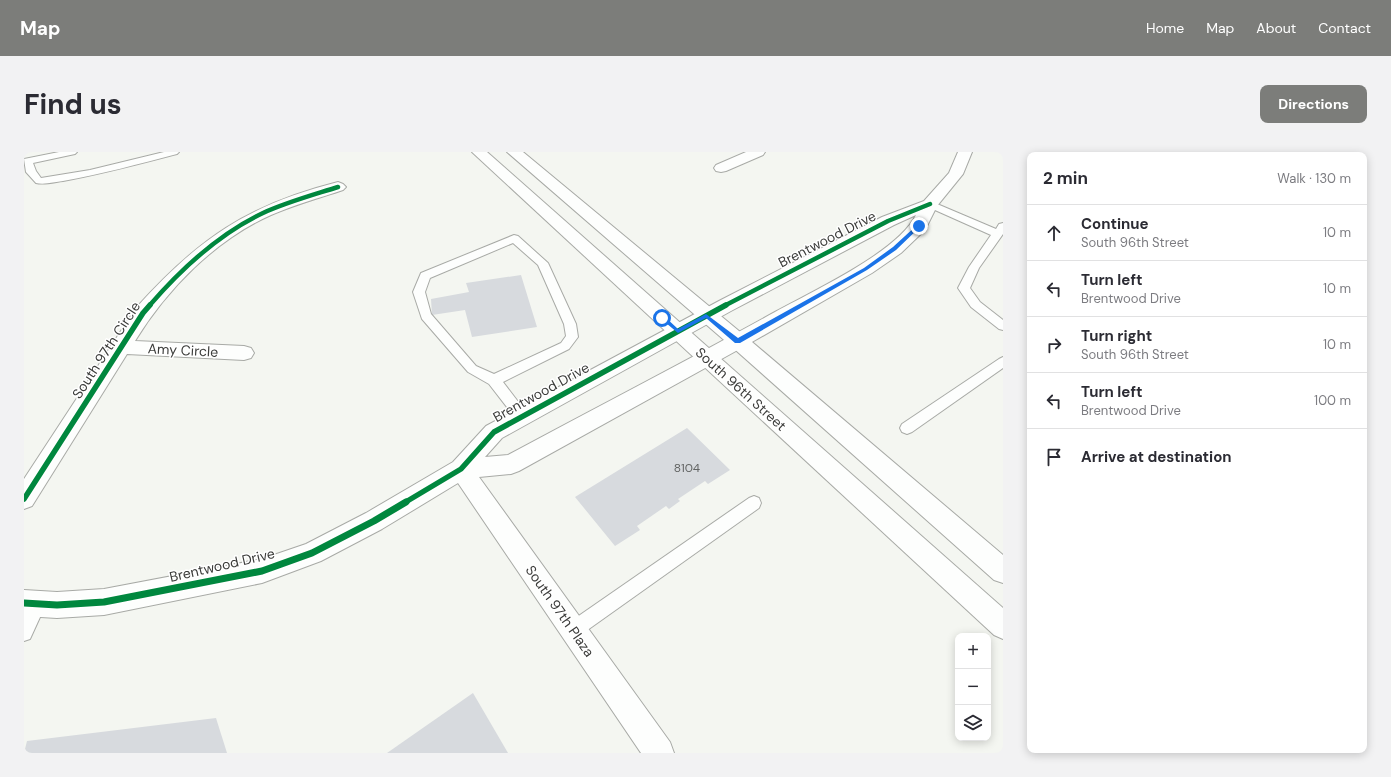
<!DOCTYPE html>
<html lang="en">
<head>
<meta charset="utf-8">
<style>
	:root { --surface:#fff; --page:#f2f2f3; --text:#2b2b33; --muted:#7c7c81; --line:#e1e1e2; --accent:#7c7d7a }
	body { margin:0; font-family:"DM Sans",sans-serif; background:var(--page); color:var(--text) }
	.controls { position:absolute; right:12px; bottom:12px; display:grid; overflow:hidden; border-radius:8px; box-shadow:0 2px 10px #0003 }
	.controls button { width:36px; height:36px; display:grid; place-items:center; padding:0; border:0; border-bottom:1px solid var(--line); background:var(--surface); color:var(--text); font:20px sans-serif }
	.stop { position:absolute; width:12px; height:12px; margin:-9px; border:3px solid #1a73e8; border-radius:50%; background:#fff }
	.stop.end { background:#1a73e8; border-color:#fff; box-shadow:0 1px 4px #0008 }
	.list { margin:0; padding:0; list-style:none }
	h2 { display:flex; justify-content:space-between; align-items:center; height:52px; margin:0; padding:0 16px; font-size:17px }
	h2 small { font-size:13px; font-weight:400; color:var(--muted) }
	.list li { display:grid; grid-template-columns:26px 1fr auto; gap:12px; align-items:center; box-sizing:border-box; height:56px; padding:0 16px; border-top:1px solid var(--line) }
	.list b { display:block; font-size:15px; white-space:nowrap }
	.list p { margin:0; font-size:13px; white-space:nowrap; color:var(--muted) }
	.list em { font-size:13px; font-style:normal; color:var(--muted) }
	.icon { flex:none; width:22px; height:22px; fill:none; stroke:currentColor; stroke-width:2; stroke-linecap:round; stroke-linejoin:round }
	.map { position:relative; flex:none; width:979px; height:601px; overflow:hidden; border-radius:8px }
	header { display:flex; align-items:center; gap:24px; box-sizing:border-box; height:56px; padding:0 20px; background:var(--accent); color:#fff }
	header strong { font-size:19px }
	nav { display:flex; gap:22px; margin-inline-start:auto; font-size:14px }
	.intro { display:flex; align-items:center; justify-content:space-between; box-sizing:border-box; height:96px; padding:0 24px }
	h1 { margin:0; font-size:28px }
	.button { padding:10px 18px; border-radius:8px; background:var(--accent); color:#fff; font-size:14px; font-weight:700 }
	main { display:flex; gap:24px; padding:0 24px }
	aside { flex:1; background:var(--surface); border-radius:8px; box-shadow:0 2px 10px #0003 }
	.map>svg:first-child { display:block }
	.building { fill:#d7dade }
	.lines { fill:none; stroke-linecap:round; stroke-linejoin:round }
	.service-casing { stroke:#a8aaa6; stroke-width:2 }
	.minor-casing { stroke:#a8aaa6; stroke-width:2 }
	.secondary-casing { stroke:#a8aaa6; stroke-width:2 }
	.service { fill:#fdfefd; fill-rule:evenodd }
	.minor { fill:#fdfefd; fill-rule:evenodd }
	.secondary { fill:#fdfefd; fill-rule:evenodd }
	.cycleway-far2-casing { stroke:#fff; stroke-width:6 }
	.cycleway-far1-casing { stroke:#fff; stroke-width:8 }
	.cycleway-casing { stroke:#fff; stroke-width:10 }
	.cycleway-far2 { stroke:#00873e; stroke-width:4.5 }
	.cycleway-far1 { stroke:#00873e; stroke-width:5.5 }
	.cycleway { stroke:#00873e; stroke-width:7 }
	.route { fill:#1a73e8 }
	.labels { text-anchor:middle; stroke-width:3; stroke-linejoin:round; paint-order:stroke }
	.number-label { font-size:12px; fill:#626463 }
	.street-label { font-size:14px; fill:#3b3c3a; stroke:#fff }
</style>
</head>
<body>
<header>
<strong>Map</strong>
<nav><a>Home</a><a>Map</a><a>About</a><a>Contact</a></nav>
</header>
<div class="intro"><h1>Find us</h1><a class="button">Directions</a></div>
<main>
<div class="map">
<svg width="979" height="601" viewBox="0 0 979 601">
	<rect width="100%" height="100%" fill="#f4f6f1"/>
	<!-- building -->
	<g class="building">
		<polygon points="497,123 513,175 448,185 441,158 408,163 407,147 445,140 442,131"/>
		<polygon points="663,276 706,318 684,332 681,329 654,347 656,349 645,357 642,354 613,374 616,378 591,394 551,345"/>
		<polygon points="449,541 484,601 363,601"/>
		<polygon points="192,566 203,601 0,601 3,589"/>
	</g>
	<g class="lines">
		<!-- service casing -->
		<g class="service-casing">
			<g id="service">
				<path d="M35 0H53L51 2 9 11 12 19 17 26 66 18 140 0H155L153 2C115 12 78 22 39 29 31 30 20 33 12 31L2 20 0 7Z"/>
				<polygon points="906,49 972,77 975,72 979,71 979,82 955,116 946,136 956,150 979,168 979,178 975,177 947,155 934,136 945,115 967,83 902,54 901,52"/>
				<path d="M490 83 494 84 524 111 552 172 554 185 545 197 479 230 505 264 503 268 498 269 493 268 465 232 444 220 398 167 389 140 397 121ZM489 91 514 113 540 172 542 184 537 191 470 222 452 214 407 162 401 140 406 126Z"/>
				<polygon points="979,205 979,216 888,280 883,282 878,280 876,276 878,272 975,207"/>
				<polygon points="730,344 735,346 737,351 735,356 555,484 549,486 543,484 541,478 543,472 725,346"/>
				<polygon points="14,444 20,446 22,452 6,487 0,489 0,463 8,446"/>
			</g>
		</g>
		<!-- minor casing -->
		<g class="minor-casing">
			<g id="minor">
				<polygon points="722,0 741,0 739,3 702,19 697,20 692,19 690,16 692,13"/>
				<path d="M934 0H948L939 22 913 54 901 78 877 101 848 121 721 194 495 319 487 322 455 325 646 590 650 601H617L434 331 358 377 297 409 238 431 80 463 33 466 0 464V438L33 440 80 437 238 407 282 392 342 361 429 310 462 274 695 149 858 65 900 49 925 21ZM892 63C874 100 789 139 751 160 663 209 573 255 484 303L461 305 478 286 707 159 870 73Z"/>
				<path d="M314 30 319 32 322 35 319 38C295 46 270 53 247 63 191 88 143 137 111 189L220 194 227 196 230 201 227 206 220 208 103 202 8 354 0 357V327L112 156C174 87 223 53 314 30Z"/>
			</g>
		</g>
		<!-- secondary casing -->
		<g class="secondary-casing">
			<g id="secondary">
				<polygon points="448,0 463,0 979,456 979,487 970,483"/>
				<polygon points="483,0 499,0 721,184 979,403 979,431 970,428 707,194"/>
			</g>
		</g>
		<!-- service -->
		<use href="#service" class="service"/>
		<!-- minor -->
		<use href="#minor" class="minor"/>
		<!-- secondary -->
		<use href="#secondary" class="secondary"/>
		<!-- cycleway-far2 casing -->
		<g class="cycleway-far2-casing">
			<g id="cycleway-far2">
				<path d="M125 154C157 117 194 82 239 61 263 50 289 43 314 35"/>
				<polyline points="700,154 864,69 906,52"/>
			</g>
		</g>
		<!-- cycleway-far1 casing -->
		<g class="cycleway-far1-casing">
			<g id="cycleway-far1">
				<polyline points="0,347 119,161 126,153"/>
				<polyline points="380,351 437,317 470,280 702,153"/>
			</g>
		</g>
		<!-- cycleway casing -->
		<g class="cycleway-casing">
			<polyline id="cycleway" points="0,451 33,453 80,450 238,419 288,401 350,369 382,350"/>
		</g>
		<!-- cycleway-far2 -->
		<use href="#cycleway-far2" class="cycleway-far2"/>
		<!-- cycleway-far1 -->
		<use href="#cycleway-far1" class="cycleway-far1"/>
		<!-- cycleway -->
		<use href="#cycleway" class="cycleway"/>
	</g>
	<!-- route -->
	<polygon class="route" points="893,73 897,74 872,98 843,118 716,191 711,191 682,166 654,181 636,166 640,164 654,177 682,162 714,186 840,116 869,95"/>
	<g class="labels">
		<!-- number labels -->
		<g class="number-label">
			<text x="663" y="320">8104</text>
		</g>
		<!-- street labels -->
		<g class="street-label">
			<text transform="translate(803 87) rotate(-27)" y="5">Brentwood Drive</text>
			<text transform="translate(82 198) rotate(-57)" y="5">South 97th Circle</text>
			<text transform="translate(159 198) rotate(3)" y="5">Amy Circle</text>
			<text transform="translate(717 237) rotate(42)" y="5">South 96th Street</text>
			<text transform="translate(517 240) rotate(-29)" y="5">Brentwood Drive</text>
			<text transform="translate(198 413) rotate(-13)" y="5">Brentwood Drive</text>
			<text transform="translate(536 459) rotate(55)" y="5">South 97th Plaza</text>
		</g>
	</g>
</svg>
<div class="controls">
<button>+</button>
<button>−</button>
<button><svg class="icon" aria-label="layers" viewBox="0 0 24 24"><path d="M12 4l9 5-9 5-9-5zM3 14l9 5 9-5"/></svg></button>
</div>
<div class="stop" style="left:638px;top:166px"></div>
<div class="stop end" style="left:895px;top:74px"></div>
</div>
<aside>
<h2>2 min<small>Walk · 130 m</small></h2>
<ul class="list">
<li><svg class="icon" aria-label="ahead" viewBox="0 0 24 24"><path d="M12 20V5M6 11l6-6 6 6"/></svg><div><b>Continue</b><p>South 96th Street</p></div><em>10 m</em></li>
<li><svg class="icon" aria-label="left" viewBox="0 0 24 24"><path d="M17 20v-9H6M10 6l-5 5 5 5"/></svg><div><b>Turn left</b><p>Brentwood Drive</p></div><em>10 m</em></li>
<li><svg class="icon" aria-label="right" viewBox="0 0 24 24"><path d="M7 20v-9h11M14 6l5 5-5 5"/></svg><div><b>Turn right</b><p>South 96th Street</p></div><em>10 m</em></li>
<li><svg class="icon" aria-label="left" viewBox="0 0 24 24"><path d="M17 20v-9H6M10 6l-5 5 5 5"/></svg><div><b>Turn left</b><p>Brentwood Drive</p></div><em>100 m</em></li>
<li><svg class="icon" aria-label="arrive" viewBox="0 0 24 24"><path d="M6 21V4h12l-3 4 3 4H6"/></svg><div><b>Arrive at destination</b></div></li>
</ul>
</aside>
</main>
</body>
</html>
